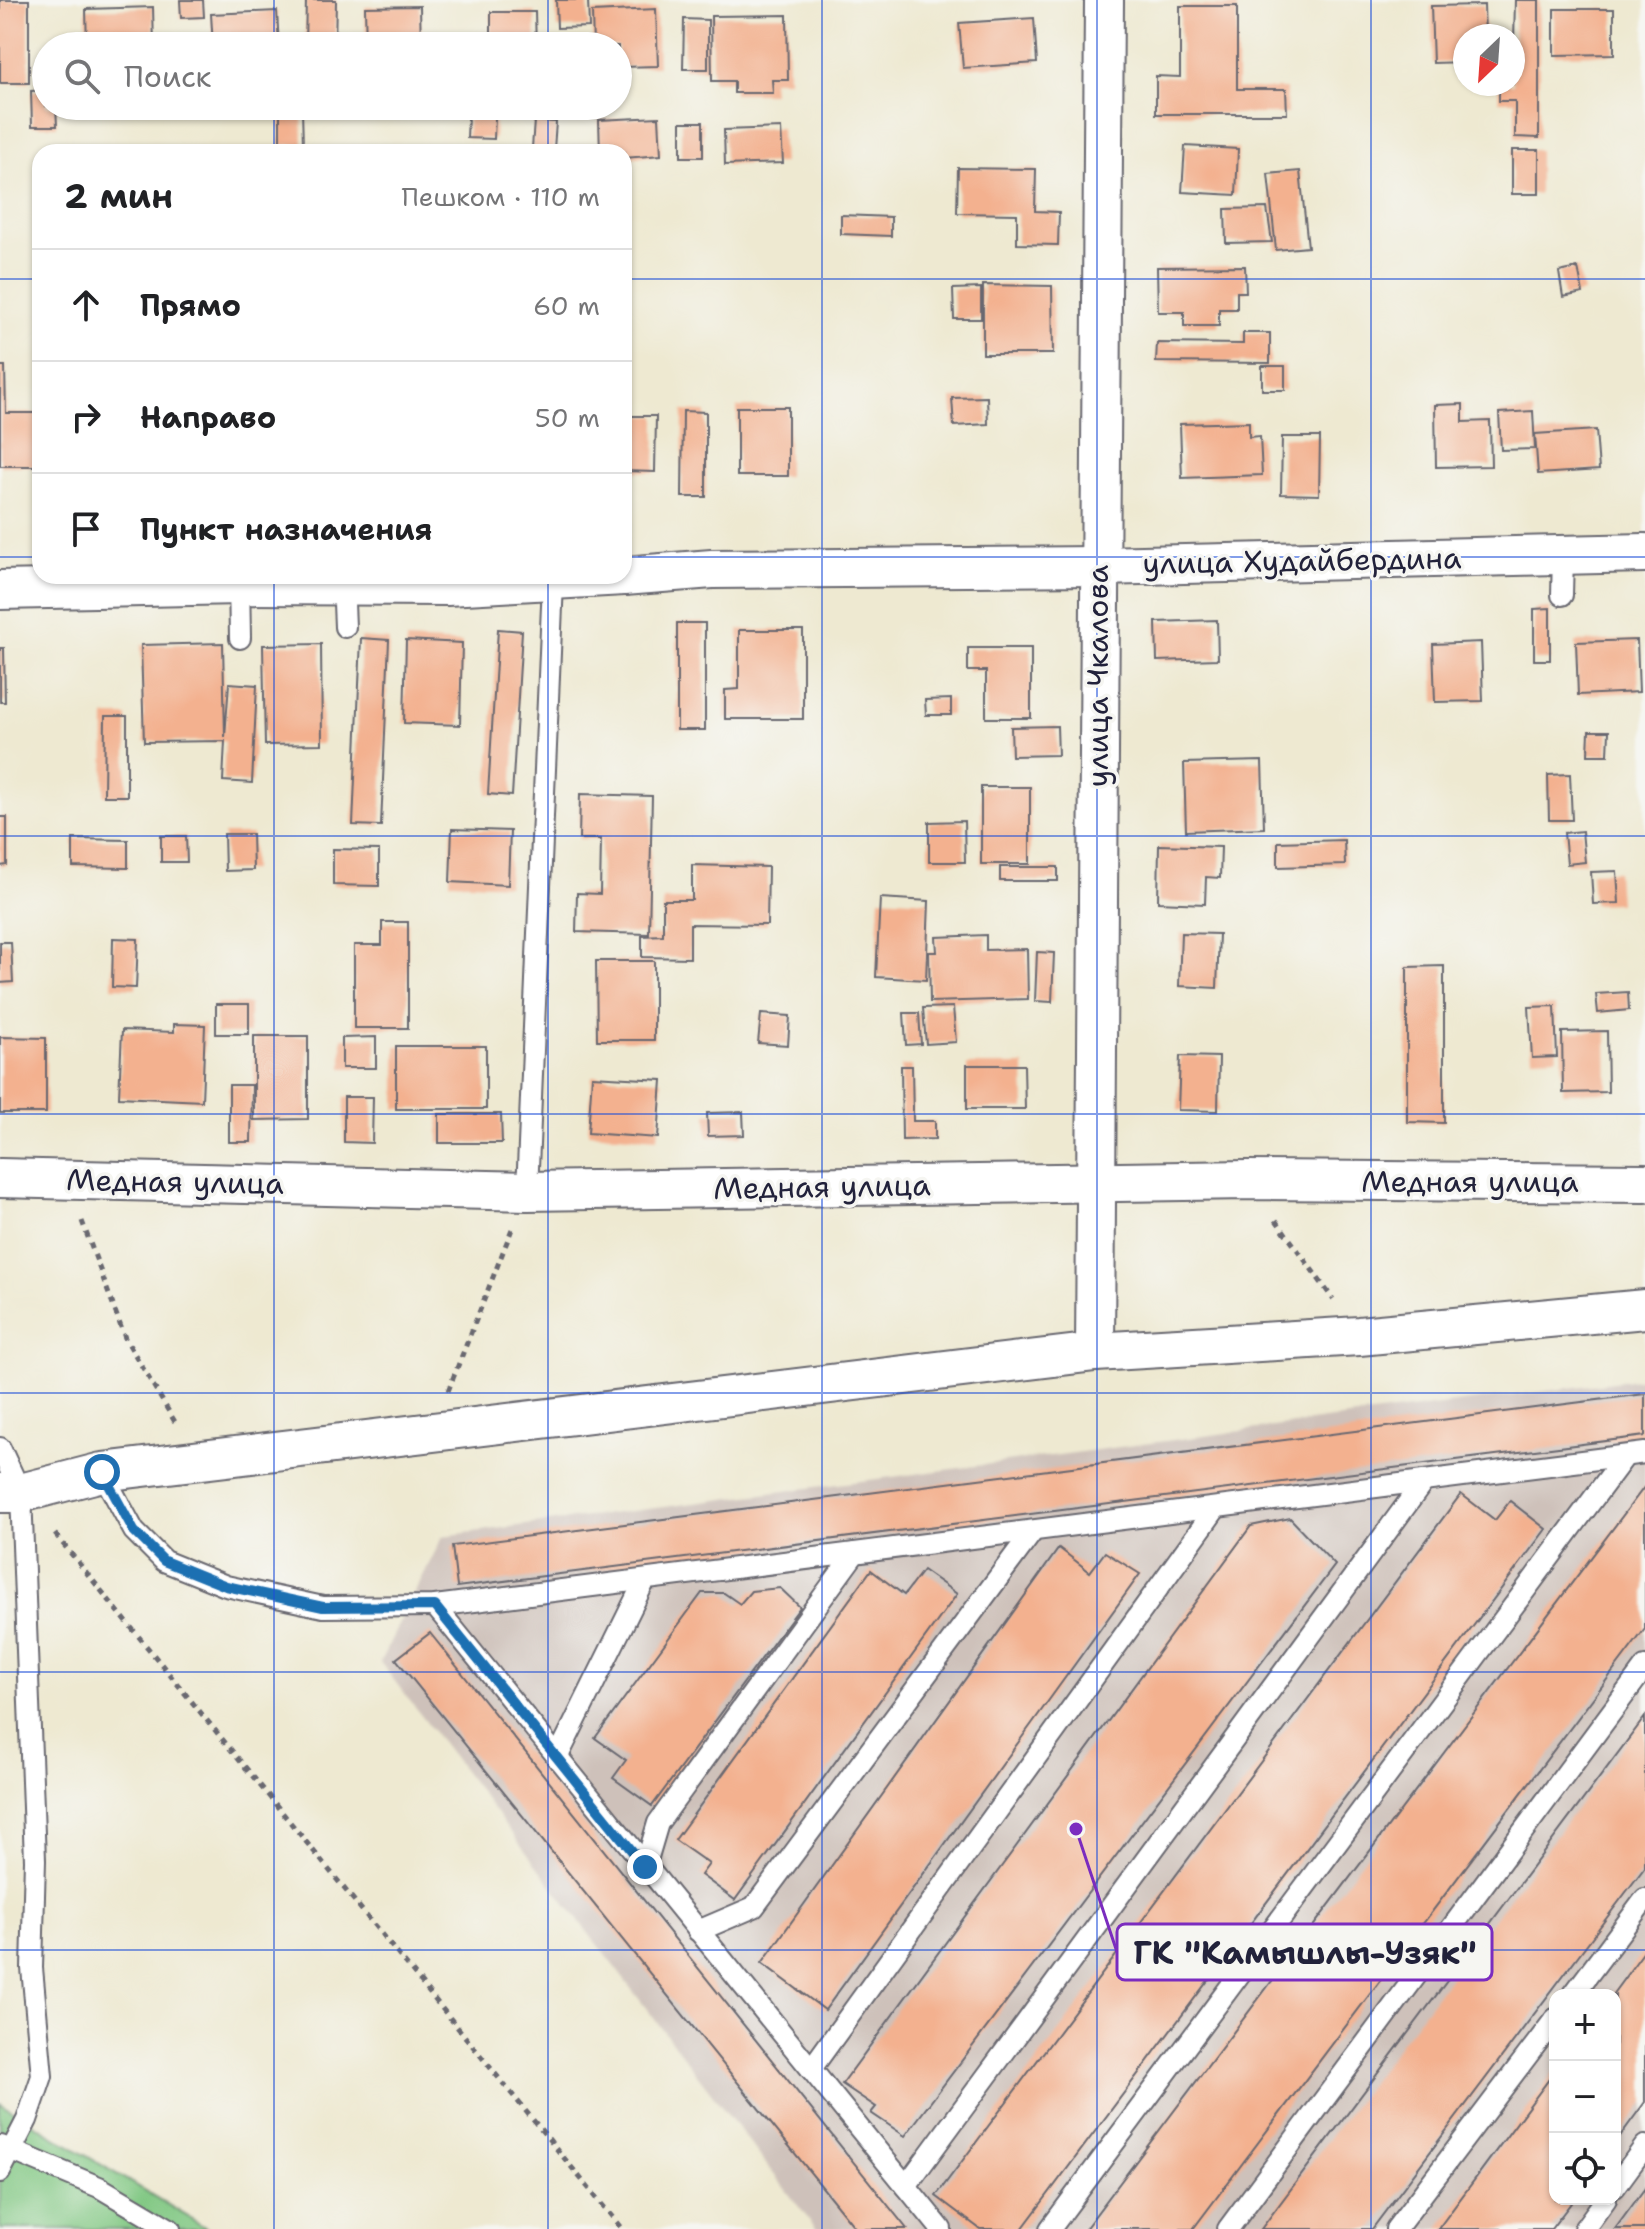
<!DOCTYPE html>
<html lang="ru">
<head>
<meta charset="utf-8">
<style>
	:root { --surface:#fff; --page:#f6f6f6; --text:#202124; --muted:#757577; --line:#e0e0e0 }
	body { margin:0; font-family:"Shantell Sans",sans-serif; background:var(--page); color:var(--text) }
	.controls { position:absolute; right:24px; bottom:24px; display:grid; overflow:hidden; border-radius:16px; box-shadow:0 2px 6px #0004 }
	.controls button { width:72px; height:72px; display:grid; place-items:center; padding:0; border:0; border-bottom:2px solid var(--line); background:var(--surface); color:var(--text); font:40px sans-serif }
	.compass { position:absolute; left:1453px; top:24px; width:72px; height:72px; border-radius:50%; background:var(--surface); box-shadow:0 2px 6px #0004; rotate:205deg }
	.stop { position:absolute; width:24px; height:24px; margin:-18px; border:6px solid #1f6fb2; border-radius:50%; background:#fff }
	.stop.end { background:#1f6fb2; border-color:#fff; box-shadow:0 2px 8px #0008 }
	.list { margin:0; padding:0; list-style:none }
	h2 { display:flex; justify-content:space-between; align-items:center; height:104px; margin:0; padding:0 32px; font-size:34px }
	h2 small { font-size:26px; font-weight:400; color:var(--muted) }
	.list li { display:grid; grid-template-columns:52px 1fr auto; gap:24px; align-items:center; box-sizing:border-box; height:112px; padding:0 32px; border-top:2px solid var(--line) }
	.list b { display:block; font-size:30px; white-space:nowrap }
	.list em { font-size:26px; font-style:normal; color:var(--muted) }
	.icon { flex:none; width:44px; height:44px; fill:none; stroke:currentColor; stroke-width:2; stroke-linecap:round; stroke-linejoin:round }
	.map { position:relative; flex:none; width:1645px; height:2229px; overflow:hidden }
	.search { position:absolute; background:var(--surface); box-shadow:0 2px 6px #0004; left:32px; top:32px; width:600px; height:88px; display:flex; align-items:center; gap:20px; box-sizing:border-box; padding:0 28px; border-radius:44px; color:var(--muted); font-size:30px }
	.panel { position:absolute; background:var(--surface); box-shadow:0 2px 6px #0004; left:32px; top:144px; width:600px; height:440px; border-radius:24px }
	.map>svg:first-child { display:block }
	.industrial { fill:#cec1ba; fill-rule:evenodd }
	.green { fill:#80c782; stroke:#51745e; stroke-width:2 }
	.building { fill:#f3b18f }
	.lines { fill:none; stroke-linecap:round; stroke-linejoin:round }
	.service-casing { stroke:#696870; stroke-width:24 }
	.minor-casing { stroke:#696870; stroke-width:42 }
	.path { stroke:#696870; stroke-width:5; stroke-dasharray:6 6; stroke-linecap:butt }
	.service { stroke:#fff; stroke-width:20 }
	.minor { stroke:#fff; stroke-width:38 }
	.route { stroke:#1f6fb2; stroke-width:10 }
	.grid { fill:none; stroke:#1d4ed8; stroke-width:2; stroke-opacity:0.55 }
	.labels { text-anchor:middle; stroke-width:7; stroke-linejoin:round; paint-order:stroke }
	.street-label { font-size:30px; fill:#22223b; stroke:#f6f6f2 }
	.leader { fill:none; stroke:#7b2cbf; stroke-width:3 }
	.callout-dot { fill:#7b2cbf; stroke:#f6f6f2; stroke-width:3 }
	.callout { fill:#f6f6f2; stroke:#7b2cbf; stroke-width:3 }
	.callout-label { font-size:32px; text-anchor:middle; font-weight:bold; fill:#22223b }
</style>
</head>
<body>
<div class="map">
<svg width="1645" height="2229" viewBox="0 0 1645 2229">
	<rect width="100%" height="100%" fill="#f6f6f2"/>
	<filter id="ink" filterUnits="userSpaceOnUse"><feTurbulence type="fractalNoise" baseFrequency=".0125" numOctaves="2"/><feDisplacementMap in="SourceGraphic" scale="16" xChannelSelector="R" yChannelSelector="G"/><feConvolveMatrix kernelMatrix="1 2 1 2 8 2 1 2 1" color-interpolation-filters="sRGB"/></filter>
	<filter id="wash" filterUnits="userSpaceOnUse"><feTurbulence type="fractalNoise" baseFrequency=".006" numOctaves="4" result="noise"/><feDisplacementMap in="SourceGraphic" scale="32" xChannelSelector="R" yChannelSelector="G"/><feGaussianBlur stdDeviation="1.8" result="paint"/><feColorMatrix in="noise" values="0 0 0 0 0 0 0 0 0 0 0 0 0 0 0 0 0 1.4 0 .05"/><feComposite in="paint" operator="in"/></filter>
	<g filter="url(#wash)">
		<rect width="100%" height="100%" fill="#eee9d1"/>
		<!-- industrial -->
		<path class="industrial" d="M1645 1378V2229H816L380 1662 443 1536ZM1555 1995H1615V2199H1555Z"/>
		<!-- green -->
		<polygon class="green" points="0,2103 27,2120 208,2229 0,2229"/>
		<g id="blocks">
			<!-- building -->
			<g class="building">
				<rect x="0" y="0" width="29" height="83"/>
				<polygon points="180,0 203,0 204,17 181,18"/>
				<polygon points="306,0 336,0 335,46 305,46"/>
				<polygon points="556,0 588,0 589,27 557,28"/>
				<polygon points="1515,0 1539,0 1539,138 1515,137 1515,101 1499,101 1499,84 1513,84"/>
				<polygon points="1484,5 1485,36 1465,36 1465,62 1433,63 1431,6"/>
				<polygon points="420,6 421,46 366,46 365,7"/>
				<polygon points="1180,6 1237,6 1237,89 1286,89 1287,114 1156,114 1156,76 1180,77"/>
				<polygon points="153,7 154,46 87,46 86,9"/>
				<polygon points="656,9 658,66 621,67 621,59 618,59 618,46 593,46 592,12"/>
				<polygon points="1554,9 1614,9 1614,54 1554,55"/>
				<polygon points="277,11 279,46 213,46 211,14"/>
				<polygon points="491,12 535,12 536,46 491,46"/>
				<polygon points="787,15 788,80 772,80 773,93 734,93 734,81 712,81 711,16"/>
				<polygon points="1034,18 1037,63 963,68 959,23"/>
				<polygon points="684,19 708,20 708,69 683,69"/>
				<polygon points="46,90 46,106 56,106 57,126 32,126 31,91"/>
				<polygon points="304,106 334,106 334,115 304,114"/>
				<polygon points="280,110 302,110 303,145 280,145"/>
				<polygon points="468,116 495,117 494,139 467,138"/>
				<polygon points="659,117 661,155 624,158 624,152 600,152 599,120"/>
				<polygon points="534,121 556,122 554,149 532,148"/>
				<rect x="681" y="122" width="22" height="35"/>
				<polygon points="781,128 783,163 725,165 724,130"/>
				<polygon points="1185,146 1238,149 1236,195 1182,192"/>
				<rect x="1512" y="150" width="27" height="44"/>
				<polygon points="958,168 1036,169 1035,211 1059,212 1058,245 1017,244 1017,214 957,213"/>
				<polygon points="1300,171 1308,247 1276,250 1268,174"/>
				<polygon points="1267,208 1272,242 1226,243 1225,209"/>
				<polygon points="841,215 891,217 891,236 841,234"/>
				<polygon points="1245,266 1246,292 1237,292 1237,309 1219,309 1219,326 1184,326 1184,312 1158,312 1157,267"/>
				<polygon points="1578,268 1583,293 1563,297 1559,272"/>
				<polygon points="983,285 1052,286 1053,354 983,354"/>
				<polygon points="981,288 981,319 954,319 953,289"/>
				<polygon points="1243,333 1270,333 1270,363 1156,362 1157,343 1243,344"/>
				<polygon points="0,366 5,366 6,413 40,413 40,466 0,466"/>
				<rect x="1262" y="366" width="23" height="24"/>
				<polygon points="987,397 988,424 954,426 952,398"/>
				<polygon points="1463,404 1463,422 1490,421 1491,466 1436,467 1435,405"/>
				<rect x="737" y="407" width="51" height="69"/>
				<polygon points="683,411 706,412 706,497 682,497"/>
				<polygon points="1533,411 1535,449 1501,450 1499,413"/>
				<polygon points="624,416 656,416 655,472 624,471"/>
				<polygon points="1249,422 1249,437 1260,436 1262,475 1182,478 1180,424"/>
				<polygon points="1596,430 1599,470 1538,474 1535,434"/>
				<polygon points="1282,437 1320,437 1319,495 1281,494"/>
				<polygon points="1550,608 1550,660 1534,660 1534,609"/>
				<polygon points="1217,620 1218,659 1157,661 1156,622"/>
				<rect x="677" y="623" width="28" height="107"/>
				<polygon points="498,629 522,631 512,796 488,794"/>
				<polygon points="739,630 803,630 803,719 725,719 725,690 739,689"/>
				<polygon points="361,638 389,640 381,826 353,825"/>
				<polygon points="406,640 462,643 460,725 404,723"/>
				<polygon points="1637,640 1639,692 1578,695 1576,642"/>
				<polygon points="1481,642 1483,701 1435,702 1433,644"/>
				<polygon points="223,643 225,737 229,683 257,685 252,783 223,781 225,741 144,742 141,645"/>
				<polygon points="321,644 322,744 265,745 263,645"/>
				<polygon points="0,648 4,648 5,702 0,702"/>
				<polygon points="968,648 1031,648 1031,718 986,718 986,671 968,671"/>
				<polygon points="951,699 951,715 926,715 925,700"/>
				<polygon points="105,716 127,716 127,796 104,796"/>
				<polygon points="1057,726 1058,755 1012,756 1011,727"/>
				<polygon points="1589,731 1609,731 1608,755 1588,755"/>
				<polygon points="1262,761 1264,828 1186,831 1184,763"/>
				<polygon points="1570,774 1572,820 1549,820 1548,775"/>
				<rect x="981" y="787" width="49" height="77"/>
				<polygon points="580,794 652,796 649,934 576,932 577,893 600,894 601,839 579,839"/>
				<polygon points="0,817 7,817 7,865 0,866"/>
				<polygon points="964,821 965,862 929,862 929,822"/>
				<polygon points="452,829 510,831 508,885 450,882"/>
				<polygon points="1582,831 1585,862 1567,864 1564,833"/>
				<polygon points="224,834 252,834 253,870 225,871"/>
				<polygon points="161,836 186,836 187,862 161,862"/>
				<polygon points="73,839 128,840 128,868 73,867"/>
				<polygon points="1344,840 1345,865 1278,867 1278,842"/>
				<polygon points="1159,845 1221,847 1220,878 1206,877 1205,904 1158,902"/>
				<polygon points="333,849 379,850 379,886 333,885"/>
				<polygon points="692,865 768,867 767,925 690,924 690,958 642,957 642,936 663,935 663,900 692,900"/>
				<rect x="1000" y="867" width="58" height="14"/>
				<polygon points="1617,871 1619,903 1593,904 1591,872"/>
				<polygon points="880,898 929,901 926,980 876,977"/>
				<polygon points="382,922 408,922 408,1028 354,1028 354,945 382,945"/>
				<polygon points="1181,933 1219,934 1217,988 1179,986"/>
				<polygon points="986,935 986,950 1027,949 1028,999 930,1002 929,952 937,952 936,937"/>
				<polygon points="113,938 138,939 136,988 112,987"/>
				<polygon points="0,942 11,942 13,982 0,983"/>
				<polygon points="1037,952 1054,953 1052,1002 1035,1001"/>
				<polygon points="596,961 654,961 654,1040 597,1040"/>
				<polygon points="1444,966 1444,1123 1407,1122 1407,967"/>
				<polygon points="1628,992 1629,1010 1598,1013 1596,994"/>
				<rect x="216" y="1004" width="33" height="30"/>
				<polygon points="1555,1006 1557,1057 1532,1058 1529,1007"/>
				<polygon points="953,1007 956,1042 926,1044 923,1008"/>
				<polygon points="904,1013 919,1013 921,1044 906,1045"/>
				<polygon points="761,1014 790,1016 788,1045 758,1043"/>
				<polygon points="174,1024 205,1025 202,1101 119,1097 122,1030 174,1032"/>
				<polygon points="1607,1031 1608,1092 1563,1093 1562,1032"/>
				<polygon points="254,1036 308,1036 308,1119 254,1120"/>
				<polygon points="0,1037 46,1038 46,1113 0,1113"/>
				<polygon points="376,1037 376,1068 342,1068 342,1038"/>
				<rect x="396" y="1046" width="90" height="63"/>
				<polygon points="1180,1056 1219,1057 1218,1111 1178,1110"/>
				<polygon points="967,1065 1024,1065 1025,1109 967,1109"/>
				<polygon points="901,1066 912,1066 913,1121 935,1121 935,1139 902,1140"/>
				<polygon points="592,1076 662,1080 658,1138 588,1133"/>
				<polygon points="229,1085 252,1085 251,1142 229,1142"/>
				<polygon points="344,1097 373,1097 372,1143 344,1142"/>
				<polygon points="743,1112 744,1135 708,1136 707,1113"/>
				<polygon points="439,1114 501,1114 502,1143 439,1143"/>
				<polygon points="1645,1394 1645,1436 457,1587 452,1546"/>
				<polygon points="1645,1486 1645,1629 1193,2229 1085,2229"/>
				<polygon points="1461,1494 1495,1520 1510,1501 1546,1529 1022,2229 980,2229 936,2196"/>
				<polygon points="1290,1518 1335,1565 905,2136 871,2113 876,2107 842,2084 1251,1526"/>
				<polygon points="1059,1548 1090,1572 1105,1552 1140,1574 825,2010 762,1963"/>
				<polygon points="871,1570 904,1595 923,1570 957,1594 735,1900 701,1875 709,1864 675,1840"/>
				<polygon points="780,1588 800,1607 652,1806 613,1778 626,1760 595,1738 702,1593 724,1593 740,1604 751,1591"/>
				<polygon points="430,1633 907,2229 856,2229 396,1659"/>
				<polygon points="1645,1717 1645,1867 1372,2229 1261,2229"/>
				<polygon points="1645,1950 1645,2102 1615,2143 1615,1995 1612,1995"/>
				<polygon points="1555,2071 1555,2199 1574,2199 1551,2229 1438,2229"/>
				<polygon points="1645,2188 1645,2229 1615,2229"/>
			</g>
		</g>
	</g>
	<g filter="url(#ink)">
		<use href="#blocks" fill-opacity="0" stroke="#696870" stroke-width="2"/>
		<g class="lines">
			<!-- service casing -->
			<g class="service-casing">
				<g id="service">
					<polyline points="239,578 240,638"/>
					<polyline points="343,579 345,627"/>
					<polyline points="1562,595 1563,555"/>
					<polyline points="527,1191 553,582"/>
					<polyline points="0,1448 21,1493 35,1860 32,1968 42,2076 27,2120 0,2172"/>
					<polyline points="102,1472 134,1531 164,1561 226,1586 323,1607 435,1606 1645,1453"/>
					<polyline points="435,1606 941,2229"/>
					<polyline points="557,1758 645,1580"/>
					<polyline points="645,1867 658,1823 855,1553"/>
					<polyline points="698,1931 754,1907 1033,1531"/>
					<polyline points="1573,1995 1645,1899"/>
					<polyline points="811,2069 1216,1508"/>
					<polyline points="1,2146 99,2187 170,2229"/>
					<polyline points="906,2186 1424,1481"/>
					<polyline points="1615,2187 1645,2146"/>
					<polyline points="1050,2229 1625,1456"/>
					<polyline points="1228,2229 1645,1667"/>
					<polyline points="1396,2229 1555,2019"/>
					<polyline points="1584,2229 1606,2199"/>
				</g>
			</g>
			<!-- minor casing -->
			<g class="minor-casing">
				<g id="minor">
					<polyline points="624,576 712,569 1099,566 1645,553"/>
					<polyline points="0,590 239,585 447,586 624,576"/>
					<polyline points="0,1178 527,1191 1248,1180 1645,1183"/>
					<polyline points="1095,1352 1104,0"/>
					<polyline points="0,1493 21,1493 102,1472 1095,1352 1359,1336 1645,1309"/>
				</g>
			</g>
			<!-- path -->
			<g class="path">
				<polyline points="1276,1220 1333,1299"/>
				<polyline points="82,1221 125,1338 175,1422"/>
				<polyline points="448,1391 512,1229"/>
				<polyline points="55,1534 622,2229"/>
			</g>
			<!-- service -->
			<use href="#service" class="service"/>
			<!-- minor -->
			<use href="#minor" class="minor"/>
		</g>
	</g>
	<g class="lines" filter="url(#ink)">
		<!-- route -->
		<polyline class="route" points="102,1472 134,1531 164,1561 226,1586 323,1607 435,1606 645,1867"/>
	</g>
	<!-- grid -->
	<path class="grid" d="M274 0V46M548 0V46M822 0V2229M1097 0V2229M1371 0V2229M274 106V152M548 106V152M0 279H40M624 279H1645M0 557H40M624 557H1645M274 576V2229M548 576V2229M0 836H1645M0 1114H1645M0 1393H1645M0 1672H1645M0 1950H1645"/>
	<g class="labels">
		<!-- street labels -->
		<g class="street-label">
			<text transform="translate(1302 561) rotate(-1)" y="10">улица Худайбердина</text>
			<text transform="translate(1098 676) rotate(-90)" y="10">улица Чкалова</text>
			<text transform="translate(175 1182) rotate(1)" y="10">Медная улица</text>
			<text x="1470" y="1192">Медная улица</text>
			<text transform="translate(822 1187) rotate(-1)" y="10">Медная улица</text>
		</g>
	</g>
	<!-- callouts -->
	<path class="leader" d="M1076 1829L1117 1952"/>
	<circle class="callout-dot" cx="1076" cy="1829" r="8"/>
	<rect class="callout" x="1117" y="1924" width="375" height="56" rx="8"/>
	<g class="callout-label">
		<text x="1305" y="1964">ГК "Камышлы-Узяк"</text>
	</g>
</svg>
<div class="controls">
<button>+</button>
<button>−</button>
<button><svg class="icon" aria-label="locate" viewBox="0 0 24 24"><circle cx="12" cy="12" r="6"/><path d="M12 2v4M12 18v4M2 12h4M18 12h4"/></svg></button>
</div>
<svg class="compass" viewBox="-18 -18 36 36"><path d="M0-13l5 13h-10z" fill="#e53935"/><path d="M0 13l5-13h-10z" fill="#757577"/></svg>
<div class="stop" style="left:102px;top:1472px"></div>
<div class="stop end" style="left:645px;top:1867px"></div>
<div class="search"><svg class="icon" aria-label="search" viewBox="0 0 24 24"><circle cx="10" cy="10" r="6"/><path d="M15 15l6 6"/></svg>Поиск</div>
<section class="panel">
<h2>2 мин<small>Пешком · 110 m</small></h2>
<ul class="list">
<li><svg class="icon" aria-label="ahead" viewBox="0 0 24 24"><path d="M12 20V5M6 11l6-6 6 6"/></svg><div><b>Прямо</b></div><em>60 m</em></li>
<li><svg class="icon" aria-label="right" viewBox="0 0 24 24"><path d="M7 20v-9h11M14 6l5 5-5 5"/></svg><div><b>Направо</b></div><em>50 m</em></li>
<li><svg class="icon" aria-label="arrive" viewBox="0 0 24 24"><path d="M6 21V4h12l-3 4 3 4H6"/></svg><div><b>Пункт назначения</b></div></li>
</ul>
</section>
</div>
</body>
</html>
